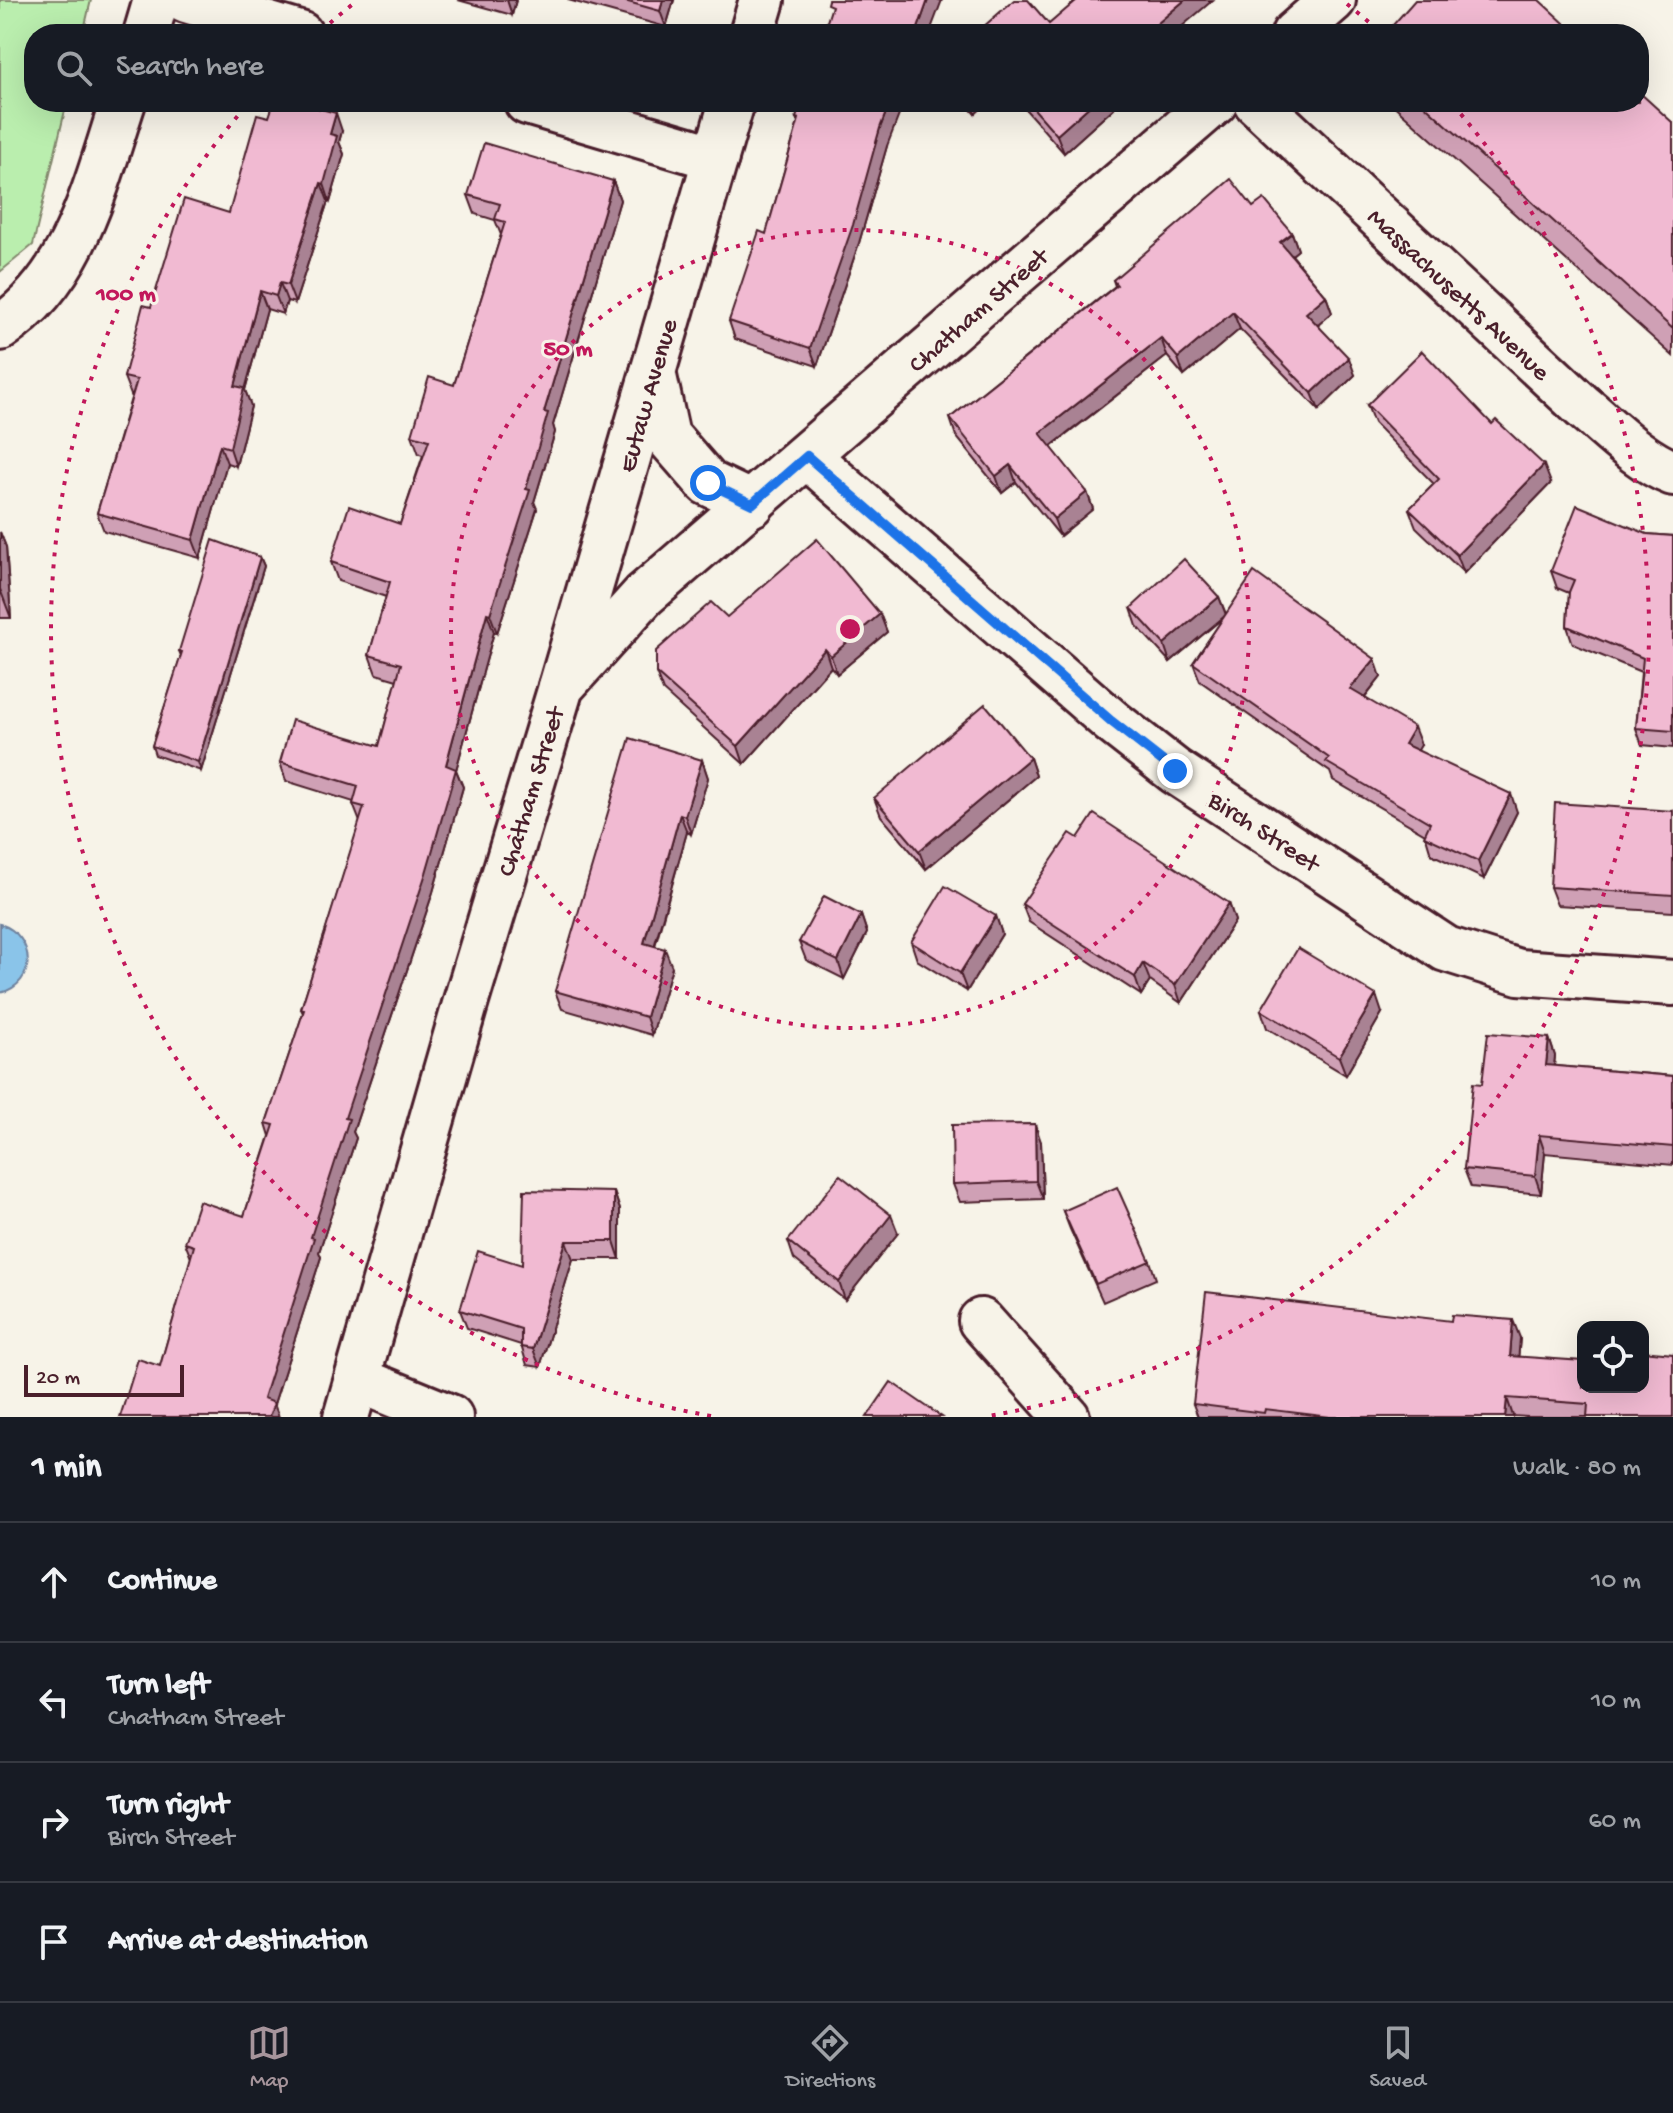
<!DOCTYPE html>
<html lang="en">
<head>
<meta charset="utf-8">
<style>
	:root { --surface:#171b24; --page:#20242c; --text:#f1f3f6; --muted:#9ea1a6; --line:#363941; --accent:#a6949b }
	body { margin:0; font-family:"Gochi Hand",sans-serif; background:var(--page); color:var(--text) }
	.controls { position:absolute; right:24px; bottom:24px; display:grid; overflow:hidden; border-radius:16px; box-shadow:0 8px 32px #0002 }
	.controls button { width:72px; height:72px; display:grid; place-items:center; padding:0; border:0; border-bottom:2px solid var(--line); background:var(--surface); color:var(--text); font:40px sans-serif }
	.scale { position:absolute; left:24px; bottom:20px; width:160px; box-sizing:border-box; padding-left:8px; border:4px solid #4a1f2b; border-top:0; font-size:22px; line-height:28px; white-space:nowrap; color:#4a1f2b; -webkit-text-stroke:6px #f7f3e8; paint-order:stroke }
	.stop { position:absolute; width:24px; height:24px; margin:-18px; border:6px solid #1a73e8; border-radius:50%; background:#fff }
	.stop.end { background:#1a73e8; border-color:#fff; box-shadow:0 2px 8px #0008 }
	.list { margin:0; padding:0; list-style:none }
	h2 { display:flex; justify-content:space-between; align-items:center; height:104px; margin:0; padding:0 32px; font-size:34px }
	h2 small { font-size:26px; font-weight:400; color:var(--muted) }
	.list li { display:grid; grid-template-columns:52px 1fr auto; gap:24px; align-items:center; box-sizing:border-box; height:120px; padding:0 32px; border-top:2px solid var(--line) }
	.list b { display:block; font-size:30px; white-space:nowrap }
	.list p { margin:0; font-size:26px; white-space:nowrap; color:var(--muted) }
	.list em { font-size:26px; font-style:normal; color:var(--muted) }
	.icon { flex:none; width:44px; height:44px; fill:none; stroke:currentColor; stroke-width:2; stroke-linecap:round; stroke-linejoin:round }
	.map { position:relative; flex:none; width:1673px; height:1417px; overflow:hidden }
	.search { position:absolute; background:var(--surface); box-shadow:0 8px 32px #0002; left:24px; right:24px; top:24px; height:88px; display:flex; align-items:center; gap:20px; box-sizing:border-box; padding:0 28px; border-radius:32px; color:var(--muted); font-size:30px }
	.sheet { height:584px; background:var(--surface) }
	nav { display:flex; justify-content:space-around; align-items:center; box-sizing:border-box; height:112px; border-top:2px solid var(--line); background:var(--surface); font-size:22px; color:var(--muted) }
	nav a { display:grid; justify-items:center; gap:4px }
	nav .on { color:var(--accent) }
	.map>svg:first-child { display:block }
	.green { fill:#baeeae; stroke:#82866c; stroke-width:2 }
	.water { fill:#8ac4e9; stroke:#70829d; stroke-width:2 }
	.lines { fill:none; stroke-linecap:round; stroke-linejoin:round }
	.street-casing { stroke:#4a1f2b; stroke-width:50 }
	.secondary-casing { stroke:#4a1f2b; stroke-width:50 }
	.street { stroke:#f7f3e8; stroke-width:44 }
	.secondary { stroke:#f7f3e8; stroke-width:44 }
	.wall { fill:#cfa0b5; stroke:#4a1f2b; stroke-width:2 }
	.shaded-wall { fill:#a98293; stroke:#4a1f2b; stroke-width:2 }
	.building { fill:#f1bad2; stroke:#4a1f2b; stroke-width:2 }
	.route { stroke:#1a73e8; stroke-width:10 }
	.ring { fill:none; stroke:#c2185b; stroke-width:4; stroke-dasharray:4 8 }
	.labels { text-anchor:middle; stroke-width:6; stroke-linejoin:round; paint-order:stroke }
	.street-label { font-size:26px; fill:#4a1f2b; stroke:#f7f3e8 }
	.centre { fill:#c2185b; stroke:#f7f3e8; stroke-width:4 }
	.ring-label { font-size:24px; text-anchor:middle; font-weight:bold; fill:#c2185b; stroke:#f7f3e8; stroke-width:6; stroke-linejoin:round; paint-order:stroke }
</style>
</head>
<body>
<div class="map">
<svg width="1673" height="1417" viewBox="0 0 1673 1417">
	<rect width="100%" height="100%" fill="#f7f3e8"/>
	<filter id="ink" filterUnits="userSpaceOnUse"><feTurbulence type="fractalNoise" baseFrequency=".0125" numOctaves="2"/><feDisplacementMap in="SourceGraphic" scale="16" xChannelSelector="R" yChannelSelector="G"/><feConvolveMatrix kernelMatrix="1 2 1 2 8 2 1 2 1" color-interpolation-filters="sRGB"/></filter>
	<g filter="url(#ink)">
		<!-- green -->
		<polygon class="green" points="0,0 91,0 83,34 34,34 34,102 67,102 33,245 0,272"/>
		<!-- water -->
		<path class="water" d="M0 924C36 936 38 984 0 993Z"/>
		<g class="lines">
			<!-- street casing -->
			<g class="street-casing">
				<g id="street">
					<polyline points="186,0 300,34"/>
					<polyline points="146,34 156,0"/>
					<polyline points="752,34 762,0"/>
					<polyline points="527,102 716,158"/>
					<path d="M1256 102 1582 406C1609 428 1639 460 1673 473"/>
					<path d="M0 328C76 278 96 183 123 102"/>
					<polyline points="807,456 1111,721 1175,771 1446,949 1519,972 1673,983"/>
					<polyline points="561,687 732,102"/>
					<polyline points="981,1321 1067,1417"/>
					<polyline points="357,1379 450,1417"/>
				</g>
			</g>
			<!-- secondary casing -->
			<g class="secondary-casing">
				<g id="secondary">
					<polyline points="1294,34 1333,0"/>
					<polyline points="653,372 667,436 708,483 752,504"/>
					<polyline points="346,1417 466,1001 561,687 644,595 1215,102"/>
				</g>
			</g>
			<!-- street -->
			<use href="#street" class="street"/>
			<!-- secondary -->
			<use href="#secondary" class="secondary"/>
		</g>
		<!-- wall -->
		<g class="wall">
			<polygon points="458,0 516,0 512,15"/>
			<polygon points="568,0 674,0 666,27"/>
			<polygon points="964,102 988,102 975,114"/>
			<polygon points="1019,102 1111,102 1114,108 1064,153"/>
			<polygon points="1390,102 1639,102 1673,123 1673,356"/>
			<polygon points="269,117 342,131 339,142 344,154 330,202 328,201 295,303 287,301 283,314 267,309 245,390 251,406 236,466 227,463 200,558 104,531 97,513 132,395 131,395 124,377 151,307 229,213"/>
			<polygon points="796,118 887,146 859,243 817,366 735,339 729,321 766,234 798,122"/>
			<polygon points="613,181 620,200 553,425 555,432 534,502 537,509 497,633 494,632 456,770 463,787 433,892 353,1132 356,1138 319,1252 321,1257 274,1404 160,1366 191,1258 185,1243 244,1216 270,1136 266,1123 303,1013 301,1009 360,822 353,804 354,802 286,781 280,762 379,746 397,680 376,674 369,655 386,597 338,581 331,562 400,524 423,455 419,454 412,435 454,385 501,235 495,220 475,214 468,195"/>
			<polygon points="1253,207 1292,233 1298,250 1292,255 1326,296 1332,313 1318,325 1355,375 1319,410 1240,329 1184,376 1167,356 1051,447 1087,492 1093,509 1060,536 1016,482 1002,493 956,436 950,418 1115,286 1113,280"/>
			<polygon points="1367,405 1551,483 1464,573 1416,527 1409,509 1434,484 1374,423"/>
			<polygon points="0,532 6,547 11,618 0,618"/>
			<polygon points="1647,534 1673,536 1673,748 1642,745 1636,728 1641,672 1573,644 1567,626 1569,593 1557,588 1551,571"/>
			<polygon points="260,557 264,566 201,771 155,755 152,746 181,656 179,651"/>
			<polygon points="1219,597 1226,614 1381,677 1365,698 1421,745 1417,750 1517,812 1484,879 1431,854 1425,834 1333,780 1330,772 1200,681 1193,663 1224,617 1170,662 1137,626 1131,608"/>
			<polygon points="880,614 887,632 837,674 831,667 744,764 663,691 656,673 727,617"/>
			<polygon points="1030,758 1036,776 926,869 881,816 874,798"/>
			<polygon points="702,760 708,778 691,834 687,832 655,946 672,967 652,1035 562,1009 555,991"/>
			<polygon points="1673,811 1673,912 1557,905 1550,887"/>
			<polygon points="1078,838 1229,903 1235,921 1181,1003 1150,981 1141,995 1029,922 1022,904"/>
			<polygon points="861,915 867,933 844,979 806,960 799,942"/>
			<polygon points="996,916 1002,934 967,991 917,960 911,942"/>
			<polygon points="1261,1010 1382,1013 1346,1075 1267,1028"/>
			<polygon points="1549,1038 1555,1056 1554,1066 1673,1076 1673,1165 1545,1153 1541,1194 1471,1187 1464,1169 1482,1084"/>
			<polygon points="1041,1142 1043,1199 960,1202 953,1184"/>
			<polygon points="614,1192 620,1210 620,1259 573,1259 540,1367 527,1365 521,1345 467,1328 460,1310 522,1265"/>
			<polygon points="1063,1211 1150,1261 1156,1279 1103,1302 1070,1229"/>
			<polygon points="898,1233 845,1300 794,1259 788,1241"/>
			<polygon points="1520,1338 1518,1357 1673,1417 1528,1417 1513,1416 1513,1417 1198,1417 1193,1404"/>
		</g>
		<!-- shaded-wall -->
		<g class="shaded-wall">
			<polygon points="507,0 516,0 512,15"/>
			<polygon points="663,0 674,0 666,27 660,11"/>
			<polygon points="928,0 942,0 929,34 916,34"/>
			<polygon points="1185,0 1213,0 1173,34 1145,34"/>
			<polygon points="890,102 904,102 887,146 859,243 817,366 810,348 880,128"/>
			<polygon points="970,102 988,102 975,114"/>
			<polygon points="1094,102 1111,102 1114,108 1064,153 1057,135"/>
			<polygon points="336,113 342,131 339,142 344,154 330,202 324,184 330,134"/>
			<polygon points="613,181 620,200 553,425 555,432 534,502 537,509 497,633 490,614 526,489 544,412"/>
			<polygon points="321,183 328,201 295,303 288,285"/>
			<polygon points="1292,233 1298,250 1287,259 1280,242"/>
			<polygon points="280,283 287,301 283,314 276,296"/>
			<polygon points="260,291 267,309 245,390 251,406 236,466 230,448 235,386"/>
			<polygon points="1326,296 1332,313 1312,330 1306,313"/>
			<polygon points="1233,312 1240,329 1184,376 1178,358"/>
			<polygon points="1161,338 1167,356 1046,450 1040,433"/>
			<polygon points="1349,358 1355,375 1319,410 1312,393"/>
			<polygon points="220,445 227,463 200,558 193,540"/>
			<polygon points="1010,465 1016,482 1002,493 996,476"/>
			<polygon points="1544,465 1551,483 1464,573 1457,555"/>
			<polygon points="1087,492 1093,509 1060,536 1054,519"/>
			<polygon points="0,532 6,547 11,618 0,589"/>
			<polygon points="260,557 264,566 201,771 198,762"/>
			<polygon points="1219,597 1226,615 1170,662 1164,644"/>
			<polygon points="487,613 494,632 456,770 463,787 433,892 353,1132 356,1138 319,1252 321,1257 274,1404 279,1417 269,1417 263,1399 446,765"/>
			<polygon points="880,614 887,632 837,674 831,656"/>
			<polygon points="825,649 831,667 744,764 738,746"/>
			<polygon points="1375,659 1381,677 1357,707 1350,689"/>
			<polygon points="1414,727 1421,745 1411,762 1404,744"/>
			<polygon points="1030,758 1036,776 926,869 919,851"/>
			<polygon points="702,760 708,778 691,834 685,816"/>
			<polygon points="1511,794 1517,812 1484,879 1478,861"/>
			<polygon points="680,814 687,832 650,961 644,943"/>
			<polygon points="1229,903 1235,921 1181,1003 1175,985"/>
			<polygon points="861,915 867,933 844,979 838,961"/>
			<polygon points="996,916 1002,934 967,991 960,973"/>
			<polygon points="665,949 672,967 652,1035 646,1017"/>
			<polygon points="1143,963 1150,981 1141,995 1135,977"/>
			<polygon points="1376,995 1382,1013 1346,1075 1339,1057"/>
			<polygon points="1549,1038 1555,1056 1552,1083 1546,1065"/>
			<polygon points="1035,1124 1041,1142 1043,1199 1036,1181"/>
			<polygon points="1539,1135 1545,1153 1541,1194 1535,1176"/>
			<polygon points="614,1192 620,1210 620,1259 614,1241"/>
			<polygon points="891,1215 898,1233 845,1300 839,1282"/>
			<polygon points="566,1241 573,1259 540,1367 533,1349"/>
			<polygon points="1513,1320 1520,1338 1517,1374 1510,1356"/>
			<polygon points="1507,1398 1513,1416 1513,1417 1505,1417"/>
		</g>
		<!-- building -->
		<g class="building">
			<polygon points="621,0 663,0 660,11"/>
			<polygon points="828,0 928,0 916,34 823,34 832,6 827,4"/>
			<polygon points="1014,0 1028,0 1049,24 1077,0 1185,0 1145,34 975,34"/>
			<polygon points="1415,0 1539,0 1576,34 1385,34"/>
			<polygon points="1639,92 1673,123 1673,329 1421,102 1639,102"/>
			<polygon points="274,102 295,102 336,113 330,134 337,136 324,184 321,183 288,285 280,283 276,296 260,291 235,386 244,388 230,448 220,445 193,540 97,513 137,380 124,377 143,305 151,307 184,199 229,213 257,114 269,117"/>
			<polygon points="801,102 890,102 880,128 853,225 810,348 729,321 759,231 766,234 799,119 796,118"/>
			<polygon points="1028,102 1094,102 1057,135"/>
			<polygon points="484,143 613,181 544,412 548,413 526,489 530,490 490,614 487,613 446,765 456,769 426,873 345,1118 349,1119 311,1237 314,1238 263,1399 274,1403 269,1417 120,1417 138,1359 160,1366 194,1246 185,1243 199,1201 244,1216 274,1125 266,1123 304,1010 301,1009 364,807 353,804 358,786 280,762 292,720 379,746 401,664 369,655 390,582 331,562 349,506 400,524 429,440 412,435 429,377 454,385 505,222 495,219 500,204 468,195"/>
			<polygon points="1231,179 1253,207 1264,199 1292,233 1280,242 1326,296 1306,313 1349,358 1312,393 1233,312 1178,358 1161,338 1040,433 1087,492 1054,519 1010,465 996,476 950,418 1117,285 1113,280"/>
			<polygon points="1422,351 1492,424 1496,420 1544,465 1457,555 1409,509 1439,479 1367,405"/>
			<polygon points="1577,505 1647,534 1673,536 1673,731 1636,728 1643,658 1567,626 1569,592 1574,580 1551,571"/>
			<polygon points="817,539 880,614 831,656 825,649 738,746 656,673 656,651 711,602 727,617"/>
			<polygon points="213,540 260,557 198,762 152,746 182,652 179,651"/>
			<polygon points="1184,559 1219,597 1164,644 1131,608"/>
			<polygon points="1254,572 1375,659 1350,689 1414,727 1404,744 1511,794 1478,861 1424,836 1430,823 1326,762 1329,758 1193,663"/>
			<polygon points="985,704 1030,758 919,851 874,798"/>
			<polygon points="630,738 702,760 685,816 680,814 644,943 665,949 646,1017 555,991"/>
			<polygon points="1555,803 1673,811 1673,895 1550,887"/>
			<polygon points="1094,814 1229,903 1175,985 1143,963 1135,977 1022,904 1070,833 1078,838"/>
			<polygon points="945,886 996,916 960,973 911,942"/>
			<polygon points="824,896 861,915 838,961 799,942"/>
			<polygon points="1298,948 1376,995 1339,1057 1261,1010"/>
			<polygon points="1488,1033 1549,1038 1546,1065 1673,1076 1673,1147 1539,1135 1535,1176 1464,1169 1473,1083 1482,1084"/>
			<polygon points="1035,1124 1036,1181 953,1184 952,1125"/>
			<polygon points="840,1175 891,1215 839,1282 788,1241"/>
			<polygon points="1117,1187 1150,1261 1096,1284 1063,1211"/>
			<polygon points="524,1190 614,1192 614,1241 566,1241 533,1349 521,1347 521,1329 460,1310 478,1251 522,1265"/>
			<polygon points="1206,1292 1451,1321 1452,1315 1513,1320 1510,1356 1583,1361 1583,1387 1643,1387 1643,1351 1673,1354 1673,1417 1587,1417 1588,1404 1507,1398 1505,1417 1331,1417 1265,1409 1264,1413 1193,1404"/>
			<polygon points="891,1382 942,1417 867,1417"/>
		</g>
	</g>
	<g class="lines" filter="url(#ink)">
		<!-- route -->
		<polyline class="route" points="708,483 752,504 807,456 1111,721 1175,771"/>
	</g>
	<!-- distance rings -->
	<g class="ring">
		<circle cx="850" cy="629" r="399"/>
		<path d="M711 1416A799 799 0 0 1 247 105M321 31A799 799 0 0 1 353 4M1347 4A799 799 0 0 1 1379 31M1453 105A799 799 0 0 1 989 1416"/>
	</g>
	<g class="labels">
		<!-- street labels -->
		<g class="street-label">
			<text transform="translate(1460 293) rotate(43)" y="9">Massachusetts Avenue</text>
			<text transform="translate(977 309) rotate(-41)" y="9">Chatham Street</text>
			<text transform="translate(646 395) rotate(-74)" y="9">Eutaw Avenue</text>
			<text transform="translate(529 791) rotate(-73)" y="9">Chatham Street</text>
			<text transform="translate(1265 830) rotate(33)" y="9">Birch Street</text>
		</g>
	</g>
	<circle cx="850" cy="629" r="12" class="centre"/>
	<g class="ring-label">
		<text x="126" y="300">100 m</text>
		<text x="568" y="355">50 m</text>
	</g>
</svg>
<div class="controls">
<button><svg class="icon" aria-label="locate" viewBox="0 0 24 24"><circle cx="12" cy="12" r="6"/><path d="M12 2v4M12 18v4M2 12h4M18 12h4"/></svg></button>
</div>
<div class="scale">20 m</div>
<div class="stop" style="left:708px;top:483px"></div>
<div class="stop end" style="left:1175px;top:771px"></div>
<div class="search"><svg class="icon" aria-label="search" viewBox="0 0 24 24"><circle cx="10" cy="10" r="6"/><path d="M15 15l6 6"/></svg>Search here</div>
</div>
<section class="sheet">
<h2>1 min<small>Walk · 80 m</small></h2>
<ul class="list">
<li><svg class="icon" aria-label="ahead" viewBox="0 0 24 24"><path d="M12 20V5M6 11l6-6 6 6"/></svg><div><b>Continue</b></div><em>10 m</em></li>
<li><svg class="icon" aria-label="left" viewBox="0 0 24 24"><path d="M17 20v-9H6M10 6l-5 5 5 5"/></svg><div><b>Turn left</b><p>Chatham Street</p></div><em>10 m</em></li>
<li><svg class="icon" aria-label="right" viewBox="0 0 24 24"><path d="M7 20v-9h11M14 6l5 5-5 5"/></svg><div><b>Turn right</b><p>Birch Street</p></div><em>60 m</em></li>
<li><svg class="icon" aria-label="arrive" viewBox="0 0 24 24"><path d="M6 21V4h12l-3 4 3 4H6"/></svg><div><b>Arrive at destination</b></div></li>
</ul>
</section>
<nav>
<a class="on"><svg class="icon" aria-label="map" viewBox="0 0 24 24"><path d="M3 6l6-2 6 2 6-2v14l-6 2-6-2-6 2zM9 4v14M15 6v14"/></svg>Map</a>
<a><svg class="icon" aria-label="directions" viewBox="0 0 24 24"><path d="M12 3l9 9-9 9-9-9zM9 14v-3h6M13 9l2 2-2 2"/></svg>Directions</a>
<a><svg class="icon" aria-label="saved" viewBox="0 0 24 24"><path d="M7 4h10v16l-5-4-5 4z"/></svg>Saved</a>
</nav>
</body>
</html>
